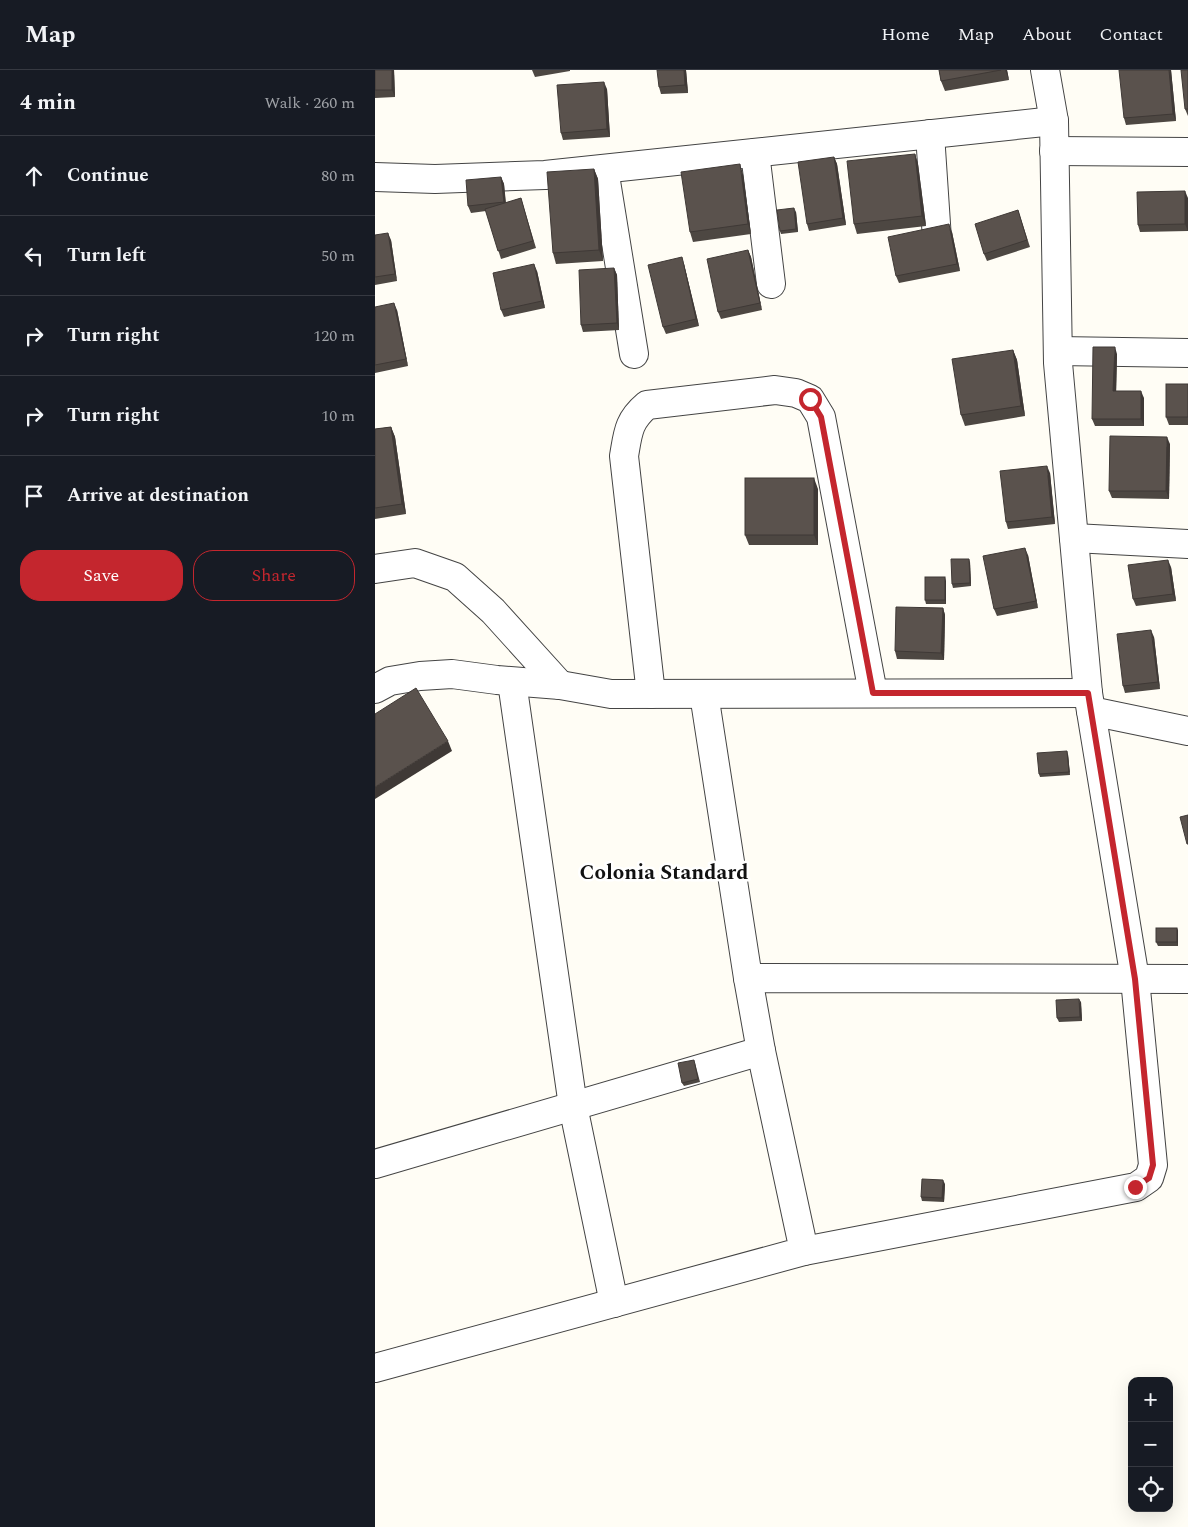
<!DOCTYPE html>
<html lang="en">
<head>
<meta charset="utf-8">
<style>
	:root { --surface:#171b24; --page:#20242c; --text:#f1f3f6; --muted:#9ea1a6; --line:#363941; --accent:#c4262e }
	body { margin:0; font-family:Spectral,serif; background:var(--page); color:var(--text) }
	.controls { position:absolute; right:15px; bottom:15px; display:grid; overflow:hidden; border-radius:10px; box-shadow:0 5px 20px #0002 }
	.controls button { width:45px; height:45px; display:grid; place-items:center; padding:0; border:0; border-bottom:1px solid var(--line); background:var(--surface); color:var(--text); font:25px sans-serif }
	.stop { position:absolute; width:15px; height:15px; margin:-11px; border:4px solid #c4262e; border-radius:50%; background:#fff }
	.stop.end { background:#c4262e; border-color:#fff; box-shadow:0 1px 5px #0008 }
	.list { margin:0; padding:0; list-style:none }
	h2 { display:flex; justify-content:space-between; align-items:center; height:65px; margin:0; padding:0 20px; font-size:21px }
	h2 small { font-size:16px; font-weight:400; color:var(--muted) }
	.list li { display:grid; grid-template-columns:32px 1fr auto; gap:15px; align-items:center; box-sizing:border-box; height:80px; padding:0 20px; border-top:1px solid var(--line) }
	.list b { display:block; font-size:19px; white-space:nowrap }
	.list em { font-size:16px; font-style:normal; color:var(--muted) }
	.actions { display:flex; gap:10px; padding:15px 20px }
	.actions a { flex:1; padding:11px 0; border:1px solid var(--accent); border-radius:20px; text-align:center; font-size:18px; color:var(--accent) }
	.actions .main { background:var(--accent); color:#fff }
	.icon { flex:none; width:28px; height:28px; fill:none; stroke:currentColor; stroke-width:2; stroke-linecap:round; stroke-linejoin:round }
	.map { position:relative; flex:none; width:813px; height:1457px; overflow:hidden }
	header { display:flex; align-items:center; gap:30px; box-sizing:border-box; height:70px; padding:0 25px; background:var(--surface); border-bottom:1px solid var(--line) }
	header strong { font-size:24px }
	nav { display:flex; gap:28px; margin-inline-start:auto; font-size:18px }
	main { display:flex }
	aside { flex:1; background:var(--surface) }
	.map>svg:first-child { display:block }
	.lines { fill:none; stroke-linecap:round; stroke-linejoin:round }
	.minor-casing { stroke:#444; stroke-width:30 }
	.minor { stroke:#fff; stroke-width:28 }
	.wall { fill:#4d4742 }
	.shaded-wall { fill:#3f3936 }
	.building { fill:#5a524d; stroke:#3f3936 }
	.route { stroke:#c4262e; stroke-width:6 }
	.labels { text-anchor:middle; stroke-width:5; stroke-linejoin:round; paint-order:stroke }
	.neighbourhood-label { font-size:21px; font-weight:bold; fill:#111; stroke:#fff }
</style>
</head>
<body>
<header>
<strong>Map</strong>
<nav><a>Home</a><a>Map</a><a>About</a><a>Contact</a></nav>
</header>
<main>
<aside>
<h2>4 min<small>Walk · 260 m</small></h2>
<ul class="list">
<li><svg class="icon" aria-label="ahead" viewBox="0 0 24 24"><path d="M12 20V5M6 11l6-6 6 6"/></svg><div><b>Continue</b></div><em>80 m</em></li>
<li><svg class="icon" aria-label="left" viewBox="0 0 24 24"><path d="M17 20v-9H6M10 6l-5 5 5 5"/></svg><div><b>Turn left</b></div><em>50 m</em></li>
<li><svg class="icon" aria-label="right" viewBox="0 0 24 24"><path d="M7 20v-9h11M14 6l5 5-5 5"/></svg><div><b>Turn right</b></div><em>120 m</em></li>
<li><svg class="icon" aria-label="right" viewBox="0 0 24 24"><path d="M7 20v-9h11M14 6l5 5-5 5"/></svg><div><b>Turn right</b></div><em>10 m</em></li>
<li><svg class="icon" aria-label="arrive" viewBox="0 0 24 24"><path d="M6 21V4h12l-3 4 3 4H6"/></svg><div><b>Arrive at destination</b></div></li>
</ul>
<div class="actions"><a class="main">Save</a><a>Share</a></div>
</aside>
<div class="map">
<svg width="813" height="1457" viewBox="0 0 813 1457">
	<rect width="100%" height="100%" fill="#fffdf5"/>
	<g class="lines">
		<!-- minor casing -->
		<g class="minor-casing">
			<g id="minor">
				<polyline points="555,64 562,169"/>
				<polyline points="679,81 813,82"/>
				<polyline points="380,83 396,214"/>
				<polyline points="229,99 259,284"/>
				<polyline points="0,107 60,109 170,105 679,51"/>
				<polyline points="683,281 813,283"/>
				<polyline points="699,468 813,474"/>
				<polyline points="0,499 40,493 80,507 118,541 185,615"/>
				<polyline points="137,612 198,1036 239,1233"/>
				<polyline points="0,619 15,611 45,606 77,604 122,610 185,615 236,624 713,623"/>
				<path d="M276 624 249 386C253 363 253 351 272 335L400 320 421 323 435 329 446 347 498 623"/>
				<polyline points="329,624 373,908"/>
				<polyline points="716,641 813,661"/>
				<polyline points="0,1094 386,981"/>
				<polyline points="429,1181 761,1117 774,1108 778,1095 760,909 713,623 683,293 679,51 670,0"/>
				<polyline points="0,1298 429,1181 386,981 373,908 813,909"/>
			</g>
		</g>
		<!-- minor -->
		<use href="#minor" class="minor"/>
	</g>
	<!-- wall -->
	<g class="wall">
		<polygon points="0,0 19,0 20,27 0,28"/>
		<polygon points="157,0 195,0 195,1 160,7"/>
		<polygon points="311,0 313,23 286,24 284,17"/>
		<polygon points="564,0 632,0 634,10 570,21 566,11"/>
		<polygon points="796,0 801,51 751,55 749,48"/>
		<polygon points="813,0 813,46 810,39"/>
		<polygon points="232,19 235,67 188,70 186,63"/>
		<polygon points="540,84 543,94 551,156 482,164 479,154"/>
		<polygon points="459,87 462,94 471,155 434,161 432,154"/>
		<polygon points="219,99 223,109 228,191 181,194 178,183"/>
		<polygon points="368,104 376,164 318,172 315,162"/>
		<polygon points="126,107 129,114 131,133 146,128 161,178 126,189 111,141 96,143 93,136"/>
		<polygon points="813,128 813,161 765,162 763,155"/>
		<polygon points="643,140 655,177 612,191 609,184"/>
		<polygon points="421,142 423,162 406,164 405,161"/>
		<polygon points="577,162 585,201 524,213 521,206"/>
		<polygon points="0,165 16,170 22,211 0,215"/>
		<polygon points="373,180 376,187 387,240 346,249 343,242"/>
		<polygon points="309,194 324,256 291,264 288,257"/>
		<polygon points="239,198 242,205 244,260 208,262 206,255"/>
		<polygon points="162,201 170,238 129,247 126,240"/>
		<polygon points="0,237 22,240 33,296 0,303"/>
		<polygon points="638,280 642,290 650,346 590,356 586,345"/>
		<polygon points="742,284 741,321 769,328 769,356 720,356 717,349"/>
		<polygon points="813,314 813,355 794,355 791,347"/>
		<polygon points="16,357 20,367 31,444 0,449 0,359"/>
		<polygon points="795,374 794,429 737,428 734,421"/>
		<polygon points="675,403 680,454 633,459 631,452"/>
		<polygon points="443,419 443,475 374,475 370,465"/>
		<polygon points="653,485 663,538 622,546 619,539"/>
		<polygon points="595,492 596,516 578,518 577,514"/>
		<polygon points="796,497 801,531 761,536 758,529"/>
		<polygon points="571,511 571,534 551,534 550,530"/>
		<polygon points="568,538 570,545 569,590 522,589 520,581"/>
		<polygon points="779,567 785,619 750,623 748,616"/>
		<polygon points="693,684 695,705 665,707 664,704"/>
		<polygon points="802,858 803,861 803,876 783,876 781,872"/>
		<polygon points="706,932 707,951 684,952 682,948"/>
		<polygon points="320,993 325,1012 309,1016 307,1013"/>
		<polygon points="570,1114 569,1132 547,1131 546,1127"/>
	</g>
	<!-- shaded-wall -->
	<g class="shaded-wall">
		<polygon points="17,0 19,0 20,27 17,20"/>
		<polygon points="309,0 311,0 313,23 310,15"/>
		<polygon points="630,0 632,0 634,10"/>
		<polygon points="794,0 796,0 801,51 798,44"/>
		<polygon points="229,12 232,19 235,67 232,59"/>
		<polygon points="540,84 543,94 551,156 547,146"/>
		<polygon points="459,87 462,94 471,155 468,148"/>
		<polygon points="365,94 368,104 376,164 373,154"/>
		<polygon points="219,99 223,109 228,191 224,180"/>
		<polygon points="126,107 129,114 131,139 129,132"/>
		<polygon points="810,121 813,128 813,161 810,154"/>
		<polygon points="419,138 421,142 423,162 421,159"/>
		<polygon points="574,154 577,162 585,201 582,194"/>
		<polygon points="13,163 16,170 22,211 20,204"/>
		<polygon points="373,180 376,187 387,240 385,233"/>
		<polygon points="307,187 309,194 324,256 321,249"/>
		<polygon points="159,194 162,201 170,238 167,231"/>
		<polygon points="239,198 242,205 244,260 242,253"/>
		<polygon points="19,233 22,240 33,296 31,289"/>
		<polygon points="740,277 742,284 741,328 738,321"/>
		<polygon points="638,280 642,290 650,346 646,336"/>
		<polygon points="766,321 769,328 769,356 766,349"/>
		<polygon points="16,357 20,367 31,444 27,434"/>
		<polygon points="792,367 795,374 794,429 791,421"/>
		<polygon points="672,396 675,403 680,454 677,447"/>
		<polygon points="439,408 443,419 443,475 439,465"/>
		<polygon points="650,478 653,485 663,538 661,531"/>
		<polygon points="594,489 595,492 596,516 595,513"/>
		<polygon points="793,490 796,497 801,531 798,524"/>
		<polygon points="570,507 571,511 571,534 570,530"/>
		<polygon points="568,538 570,545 569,590 566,583"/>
		<polygon points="776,560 779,567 785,619 783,612"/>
		<polygon points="73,671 77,681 0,729 0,717"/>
		<polygon points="692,681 693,684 695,705 694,702"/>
		<polygon points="802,858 803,861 803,876 802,872"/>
		<polygon points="704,929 706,932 707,951 705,947"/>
		<polygon points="568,1110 570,1114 569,1132 567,1128"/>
	</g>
	<!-- building -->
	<g class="building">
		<rect x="0" y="0" width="17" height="20"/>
		<polygon points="282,0 309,0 310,15 284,17"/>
		<polygon points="564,0 626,0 566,11"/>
		<polygon points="744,0 794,0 798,44 749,48"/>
		<polygon points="806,0 813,0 813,39 810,39"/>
		<polygon points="229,12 232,59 186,63 182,15"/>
		<polygon points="540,84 547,146 479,154 472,91"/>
		<polygon points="459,87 468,148 432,154 423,92"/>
		<polygon points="365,94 373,154 315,162 306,102"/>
		<polygon points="219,99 224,180 178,183 172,102"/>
		<polygon points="126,107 129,132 93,136 91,110"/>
		<polygon points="810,121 810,154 763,155 762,122"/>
		<polygon points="146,128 158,171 123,181 110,139"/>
		<polygon points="419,138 421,159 405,161 402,140"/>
		<polygon points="643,140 652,170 609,184 600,154"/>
		<polygon points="574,154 582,194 521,206 513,167"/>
		<polygon points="13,163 20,204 0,207 0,165"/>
		<polygon points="373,180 385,233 343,242 332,189"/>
		<polygon points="307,187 321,249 288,257 273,195"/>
		<polygon points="159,194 167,231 126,240 118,203"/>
		<polygon points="239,198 242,253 206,255 204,200"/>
		<polygon points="19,233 31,289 0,295 0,237"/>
		<polygon points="718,277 740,277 738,321 766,321 766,349 717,349"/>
		<polygon points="638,280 646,336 586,345 577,289"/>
		<rect x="791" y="314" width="22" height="33"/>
		<polygon points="16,357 27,434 0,438 0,359"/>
		<polygon points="735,366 792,367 791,421 734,421"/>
		<polygon points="672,396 677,447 631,452 625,401"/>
		<rect x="370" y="408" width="69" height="57"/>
		<polygon points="650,478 661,531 619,539 608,486"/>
		<polygon points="576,489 594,489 595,513 577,514"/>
		<polygon points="793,490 798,524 758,529 753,495"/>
		<rect x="550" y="507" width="20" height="23"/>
		<polygon points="521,537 568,538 566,583 520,581"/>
		<polygon points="776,560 783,612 748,616 742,564"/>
		<polygon points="41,618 73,671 0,717 0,644"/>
		<polygon points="692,681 694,702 664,704 662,683"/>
		<polygon points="813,745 813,774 812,774 805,747"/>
		<rect x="781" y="858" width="21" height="14"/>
		<polygon points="704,929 705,947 682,948 681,930"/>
		<polygon points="319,990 323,1009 307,1013 303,993"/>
		<polygon points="547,1109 568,1110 567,1128 546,1127"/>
	</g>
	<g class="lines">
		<!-- route -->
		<polyline class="route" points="435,329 446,347 498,623 713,623 760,909 778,1095 774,1108 760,1117"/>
	</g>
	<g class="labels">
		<!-- neighbourhood labels -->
		<g class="neighbourhood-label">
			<text x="289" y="809">Colonia Standard</text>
		</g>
	</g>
</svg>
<div class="controls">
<button>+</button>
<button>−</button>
<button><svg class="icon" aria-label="locate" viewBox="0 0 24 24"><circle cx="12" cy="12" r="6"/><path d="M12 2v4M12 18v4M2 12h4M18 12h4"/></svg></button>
</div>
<div class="stop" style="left:435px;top:329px"></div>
<div class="stop end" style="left:760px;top:1117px"></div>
</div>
</main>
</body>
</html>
